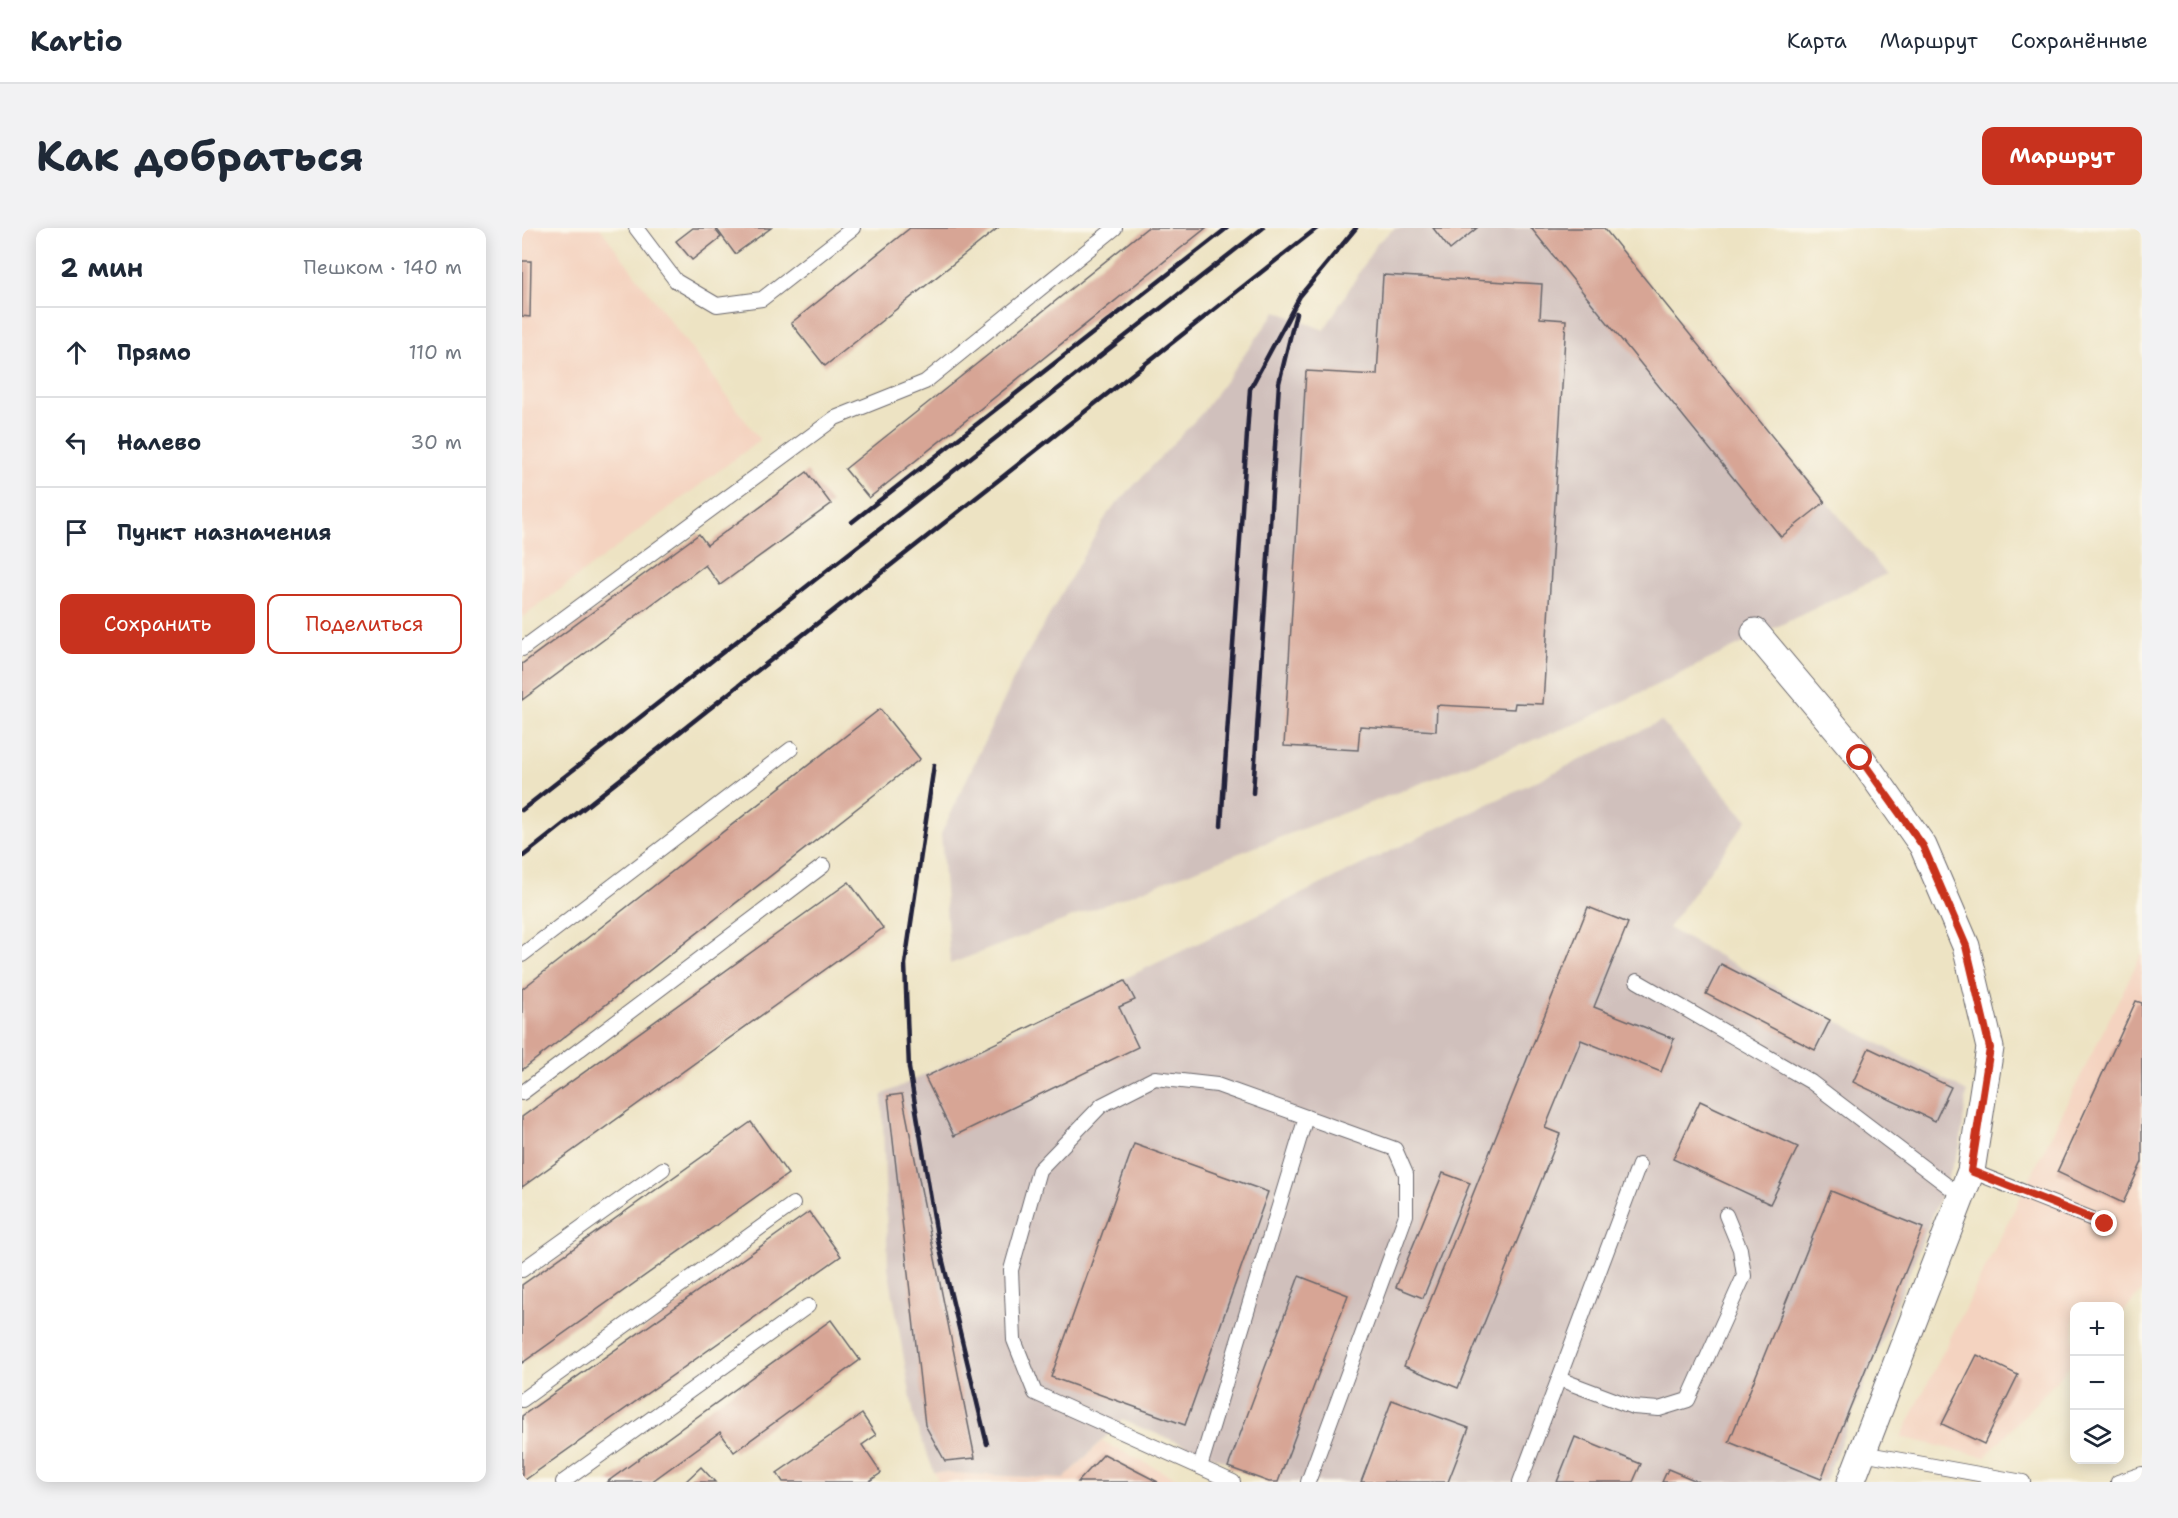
<!DOCTYPE html>
<html lang="ru">
<head>
<meta charset="utf-8">
<style>
	:root { --surface:#fff; --page:#f2f2f3; --text:#1f2937; --muted:#747a83; --line:#e0e1e3; --accent:#c8321e }
	body { margin:0; font-family:"Shantell Sans",sans-serif; background:var(--page); color:var(--text) }
	.controls { position:absolute; right:18px; bottom:18px; display:grid; overflow:hidden; border-radius:12px; box-shadow:0 3px 15px #0003 }
	.controls button { width:54px; height:54px; display:grid; place-items:center; padding:0; border:0; border-bottom:2px solid var(--line); background:var(--surface); color:var(--text); font:30px sans-serif }
	.stop { position:absolute; width:18px; height:18px; margin:-14px; border:4px solid #c8321e; border-radius:50%; background:#fff }
	.stop.end { background:#c8321e; border-color:#fff; box-shadow:0 2px 6px #0008 }
	.list { margin:0; padding:0; list-style:none }
	h2 { display:flex; justify-content:space-between; align-items:center; height:78px; margin:0; padding:0 24px; font-size:26px }
	h2 small { font-size:20px; font-weight:400; color:var(--muted) }
	.list li { display:grid; grid-template-columns:39px 1fr auto; gap:18px; align-items:center; box-sizing:border-box; height:90px; padding:0 24px; border-top:2px solid var(--line) }
	.list b { display:block; font-size:22px; white-space:nowrap }
	.list em { font-size:20px; font-style:normal; color:var(--muted) }
	.actions { display:flex; gap:12px; padding:18px 24px }
	.actions a { flex:1; padding:14px 0; border:2px solid var(--accent); border-radius:12px; text-align:center; font-size:21px; color:var(--accent) }
	.actions .main { background:var(--accent); color:#fff }
	.icon { flex:none; width:33px; height:33px; fill:none; stroke:currentColor; stroke-width:2; stroke-linecap:round; stroke-linejoin:round }
	.map { position:relative; flex:none; width:1620px; height:1254px; overflow:hidden; border-radius:12px }
	header { display:flex; align-items:center; gap:36px; box-sizing:border-box; height:84px; padding:0 30px; background:var(--surface); border-bottom:2px solid var(--line) }
	header strong { font-size:28px }
	nav { display:flex; gap:33px; margin-inline-start:auto; font-size:21px }
	.intro { display:flex; align-items:center; justify-content:space-between; box-sizing:border-box; height:144px; padding:0 36px }
	h1 { margin:0; font-size:42px }
	.button { padding:15px 27px; border-radius:12px; background:var(--accent); color:#fff; font-size:21px; font-weight:700 }
	main { display:flex; gap:36px; padding:0 36px }
	aside { flex:1; background:var(--surface); border-radius:12px; box-shadow:0 3px 15px #0003 }
	.map>svg:first-child { display:block }
	.built { fill:#f4d3c0 }
	.industrial { fill:#d0c0bc }
	.building { fill:#d7a595 }
	.lines { fill:none; stroke-linecap:round; stroke-linejoin:round }
	.lane-casing { stroke:#69666b; stroke-width:16 }
	.street-casing { stroke:#69666b; stroke-width:29 }
	.lane { stroke:#fff; stroke-width:14 }
	.street { stroke:#fff; stroke-width:27 }
	.rail { stroke:#22223b; stroke-width:4.5 }
	.route { stroke:#c8321e; stroke-width:8 }
</style>
</head>
<body>
<header>
<strong>Kartio</strong>
<nav><a>Карта</a><a>Маршрут</a><a>Сохранённые</a></nav>
</header>
<div class="intro"><h1>Как добраться</h1><a class="button">Маршрут</a></div>
<main>
<aside>
<h2>2 мин<small>Пешком · 140 m</small></h2>
<ul class="list">
<li><svg class="icon" aria-label="ahead" viewBox="0 0 24 24"><path d="M12 20V5M6 11l6-6 6 6"/></svg><div><b>Прямо</b></div><em>110 m</em></li>
<li><svg class="icon" aria-label="left" viewBox="0 0 24 24"><path d="M17 20v-9H6M10 6l-5 5 5 5"/></svg><div><b>Налево</b></div><em>30 m</em></li>
<li><svg class="icon" aria-label="arrive" viewBox="0 0 24 24"><path d="M6 21V4h12l-3 4 3 4H6"/></svg><div><b>Пункт назначения</b></div></li>
</ul>
<div class="actions"><a class="main">Сохранить</a><a>Поделиться</a></div>
</aside>
<div class="map">
<svg width="1620" height="1254" viewBox="0 0 1620 1254">
	<rect width="100%" height="100%" fill="#fbf7ec"/>
	<filter id="ink" filterUnits="userSpaceOnUse"><feTurbulence type="fractalNoise" baseFrequency=".0167" numOctaves="2"/><feDisplacementMap in="SourceGraphic" scale="12" xChannelSelector="R" yChannelSelector="G"/><feConvolveMatrix kernelMatrix="1 2 1 2 8 2 1 2 1" color-interpolation-filters="sRGB"/></filter>
	<filter id="wash" filterUnits="userSpaceOnUse"><feTurbulence type="fractalNoise" baseFrequency=".008" numOctaves="4" result="noise"/><feDisplacementMap in="SourceGraphic" scale="24" xChannelSelector="R" yChannelSelector="G"/><feGaussianBlur stdDeviation="1.35" result="paint"/><feColorMatrix in="noise" values="0 0 0 0 0 0 0 0 0 0 0 0 0 0 0 0 0 1.4 0 .05"/><feComposite in="paint" operator="in"/></filter>
	<g filter="url(#wash)">
		<rect width="100%" height="100%" fill="#ede3c3"/>
		<!-- built -->
		<g class="built">
			<polygon points="0,0 78,0 238,212 0,390"/>
			<polygon points="1620,725 1620,1063 1598,1087 1598,1078 1552,1078 1552,1134 1463,1229 1379,1209"/>
			<polygon points="580,1213 661,1254 417,1254 412,1244 542,1251"/>
		</g>
		<!-- industrial -->
		<g class="industrial">
			<polygon points="873,0 1082,0 1364,346 1056,495 428,736 419,606 497,440 586,285 680,185 754,83 802,102 856,14"/>
			<polygon points="1139,493 1225,592 1146,700 1445,864 1438,919 1303,1254 755,1254 600,1192 542,1251 412,1244 393,1194 366,1039 360,867"/>
		</g>
		<g id="blocks">
			<!-- building -->
			<g class="building">
				<polygon points="171,0 192,0 199,9 170,32 154,13"/>
				<polygon points="194,0 249,0 213,26"/>
				<polygon points="388,0 476,0 303,138 269,95"/>
				<polygon points="625,0 684,0 347,270 323,241"/>
				<polygon points="911,0 955,0 928,22"/>
				<polygon points="1009,0 1082,0 1303,274 1259,309"/>
				<polygon points="0,33 9,33 8,89 0,88"/>
				<polygon points="861,47 1020,56 1018,90 1044,92 1021,476 993,475 992,481 915,477 914,503 838,498 836,522 762,518 784,143 855,147"/>
				<polygon points="285,244 309,276 198,357 183,337 0,472 0,436 177,306 185,317"/>
				<polygon points="358,481 398,531 0,842 0,761"/>
				<polygon points="327,654 361,700 0,959 0,889"/>
				<polygon points="1066,679 1106,695 1072,779 1152,811 1139,844 1059,812 1023,900 1038,906 936,1160 882,1138"/>
				<polygon points="1199,736 1308,792 1293,822 1184,766"/>
				<polygon points="603,753 613,772 597,779 616,819 432,908 403,849"/>
				<polygon points="1614,773 1620,775 1620,934 1601,975 1535,944"/>
				<polygon points="1347,820 1429,859 1413,893 1331,854"/>
				<polygon points="380,866 453,1230 423,1233 403,1197 366,868"/>
				<polygon points="1178,873 1276,919 1248,976 1151,931"/>
				<polygon points="229,894 266,946 0,1135 0,1057"/>
				<polygon points="612,916 746,964 663,1197 529,1149"/>
				<polygon points="921,945 948,955 901,1070 874,1059"/>
				<polygon points="1309,963 1401,1000 1299,1251 1207,1214"/>
				<polygon points="287,984 319,1028 0,1254 0,1188"/>
				<polygon points="777,1048 826,1067 756,1254 747,1254 706,1239"/>
				<polygon points="309,1092 338,1132 212,1224 198,1204 129,1254 85,1254"/>
				<polygon points="1455,1127 1496,1147 1462,1216 1420,1196"/>
				<polygon points="870,1172 947,1200 926,1254 839,1254"/>
				<polygon points="340,1186 354,1207 340,1217 359,1245 346,1254 261,1254 255,1245"/>
				<polygon points="1053,1209 1119,1236 1111,1254 1035,1254"/>
				<polygon points="582,1226 636,1254 556,1254"/>
				<polygon points="179,1239 193,1254 163,1254"/>
				<polygon points="1146,1241 1177,1254 1140,1254"/>
			</g>
		</g>
	</g>
	<g filter="url(#ink)">
		<use href="#blocks" fill-opacity="0" stroke="#69666b" stroke-width="1.5"/>
		<g class="lines">
			<!-- lane casing -->
			<g class="lane-casing">
				<g id="lane">
					<polyline points="114,0 154,53 195,77 240,71 331,0"/>
					<polyline points="0,421 313,190 403,154 593,0"/>
					<polyline points="0,727 269,521"/>
					<polyline points="1115,753 1289,854 1439,968"/>
					<polyline points="0,865 301,638"/>
					<polyline points="1449,943 1583,996"/>
					<polyline points="0,1042 141,941"/>
					<polyline points="1037,1151 1111,1179 1137,1181 1166,1172 1222,1048 1218,1021 1204,987"/>
					<polyline points="0,1172 271,976"/>
					<polyline points="1340,1225 1501,1254"/>
					<polyline points="678,1239 784,889"/>
					<polyline points="41,1254 286,1078"/>
					<polyline points="711,1254 513,1165 492,1112 489,1042 517,942 580,877 633,850 695,857 873,921 884,946 884,987 786,1254"/>
					<polyline points="998,1254 1117,937"/>
					<polyline points="1596,1254 1620,1246"/>
				</g>
			</g>
			<!-- street casing -->
			<g class="street-casing">
				<polyline id="street" points="1233,404 1339,530 1401,618 1444,718 1468,820 1449,943 1329,1254"/>
			</g>
			<!-- lane -->
			<use href="#lane" class="lane"/>
			<!-- street -->
			<use href="#street" class="street"/>
			<!-- rail -->
			<g class="rail">
				<polyline points="330,294 705,0"/>
				<polyline points="412,537 383,736 387,840 416,1013 465,1216"/>
				<polyline points="731,565 757,155 774,85"/>
				<polyline points="0,582 741,0"/>
				<polyline points="699,598 728,161 778,68 834,0"/>
				<polyline points="0,629 795,0"/>
			</g>
		</g>
	</g>
	<g class="lines" filter="url(#ink)">
		<!-- route -->
		<polyline class="route" points="1338,530 1401,618 1444,718 1468,820 1449,943 1583,996"/>
	</g>
</svg>
<div class="controls">
<button>+</button>
<button>−</button>
<button><svg class="icon" aria-label="layers" viewBox="0 0 24 24"><path d="M12 4l9 5-9 5-9-5zM3 14l9 5 9-5"/></svg></button>
</div>
<div class="stop" style="left:1338px;top:530px"></div>
<div class="stop end" style="left:1583px;top:996px"></div>
</div>
</main>
</body>
</html>
